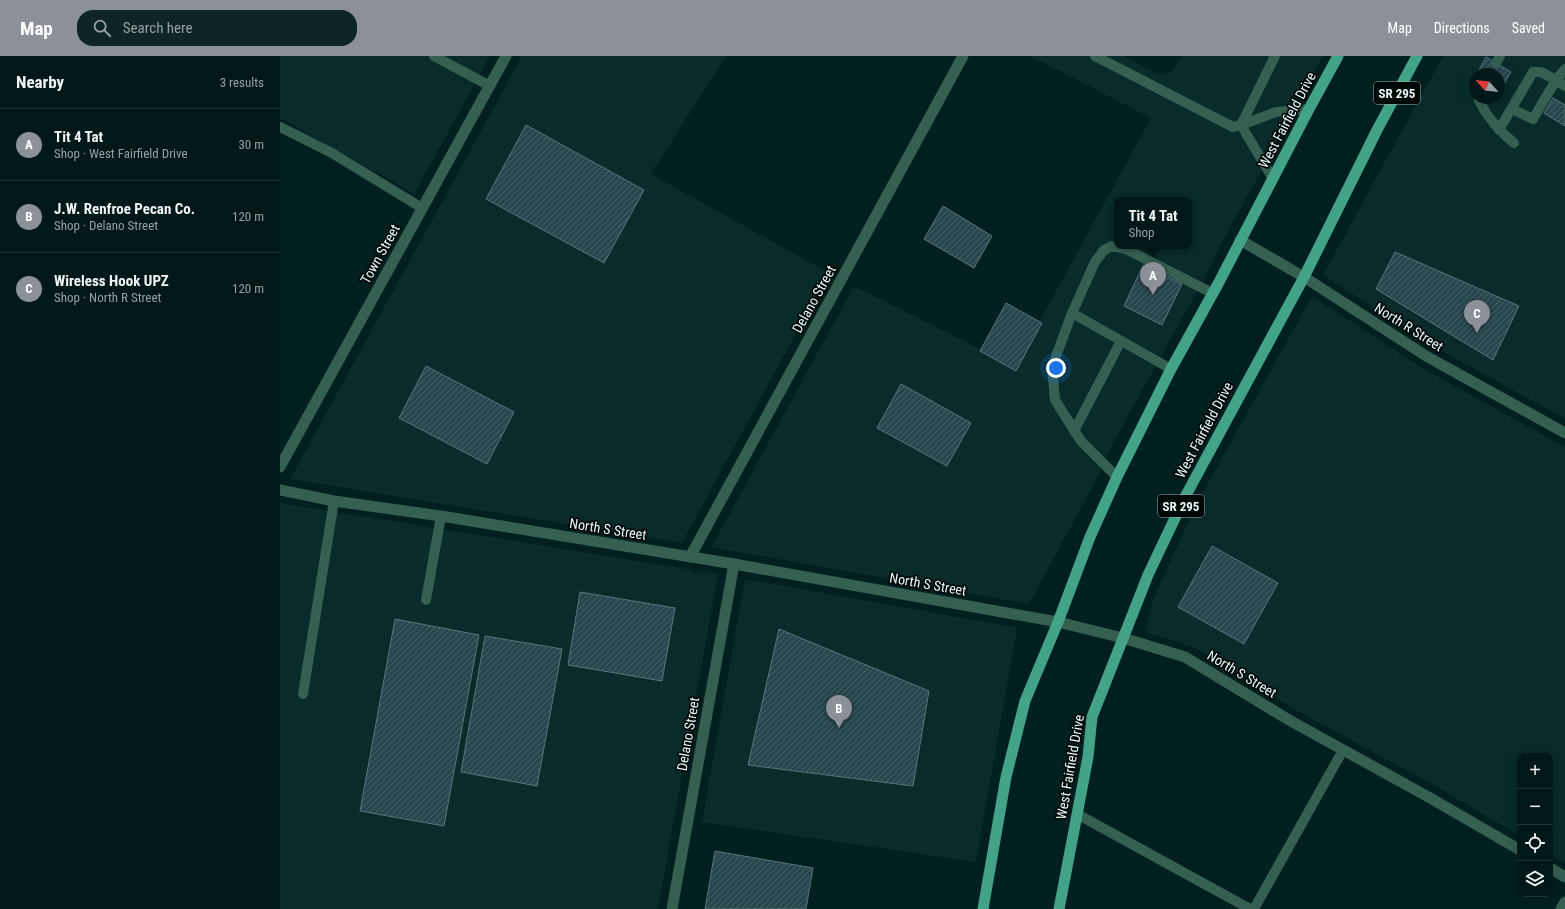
<!DOCTYPE html>
<html lang="en">
<head>
<meta charset="utf-8">
<style>
	:root { --surface:#001818; --page:#0e2525; --text:#f1f3f6; --muted:#95a0a2; --line:#223737; --accent:#8c9099 }
	body { margin:0; font-family:"Roboto Condensed",sans-serif; background:var(--page); color:var(--text) }
	.controls { position:absolute; right:12px; bottom:12px; display:grid; overflow:hidden; border-radius:8px; box-shadow:0 4px 16px #0002 }
	.controls button { width:36px; height:36px; display:grid; place-items:center; padding:0; border:0; border-bottom:1px solid var(--line); background:var(--surface); color:var(--text); font:20px sans-serif }
	.compass { position:absolute; left:1189px; top:12px; width:36px; height:36px; border-radius:50%; background:var(--surface); box-shadow:0 4px 16px #0002; rotate:297deg }
	.you { position:absolute; left:776px; top:312px; width:14px; height:14px; margin:-10px; border:3px solid #fff; border-radius:50%; background:#1a73e8; box-shadow:0 0 0 6px #1a73e833 }
	.badge { display:grid; place-items:center; width:26px; height:26px; border-radius:50%; background:var(--accent); color:#fff; font-size:13px; font-weight:700 }
	.pin { position:absolute; translate:-50% -33px; filter:drop-shadow(0 1px 2px #0008) }
	.pin::after { content:''; position:absolute; top:21px; width:14px; height:12px; background:inherit; clip-path:polygon(0 0,100% 0,50% 100%) }
	.popup { position:absolute; left:834px; top:141px; width:78px; height:52px; box-sizing:border-box; display:grid; place-content:center; border-radius:8px; background:var(--surface); filter:drop-shadow(0 1px 3px #0005); font-size:13px; white-space:nowrap; color:var(--muted) }
	.popup b { font-size:15px; color:var(--text) }
	.popup::after { content:''; position:absolute; left:50%; top:100%; margin-left:-8px; border:8px solid transparent; border-top-color:var(--surface) }
	.list { margin:0; padding:0; list-style:none }
	h2 { display:flex; justify-content:space-between; align-items:center; height:52px; margin:0; padding:0 16px; font-size:17px }
	h2 small { font-size:13px; font-weight:400; color:var(--muted) }
	.list li { display:grid; grid-template-columns:26px 1fr auto; gap:12px; align-items:center; box-sizing:border-box; height:72px; padding:0 16px; border-top:1px solid var(--line) }
	.list b { display:block; font-size:15px; white-space:nowrap }
	.list p { margin:0; font-size:13px; white-space:nowrap; color:var(--muted) }
	.list em { font-size:13px; font-style:normal; color:var(--muted) }
	.icon { flex:none; width:22px; height:22px; fill:none; stroke:currentColor; stroke-width:2; stroke-linecap:round; stroke-linejoin:round }
	.map { position:relative; flex:none; width:1285px; height:853px; overflow:hidden }
	header { display:flex; align-items:center; gap:24px; box-sizing:border-box; height:56px; padding:0 20px; background:var(--accent); color:#fff }
	header strong { font-size:19px }
	nav { display:flex; gap:22px; margin-inline-start:auto; font-size:14px }
	.search { width:280px; height:36px; background:var(--page); display:flex; align-items:center; gap:10px; box-sizing:border-box; padding:0 14px; border-radius:16px; color:var(--muted); font-size:15px }
	main { display:flex }
	aside { flex:1; background:var(--surface) }
	.map>svg:first-child { display:block }
	.built { fill:#092b2a; fill-rule:evenodd }
	.building { fill:url(#building-hatch); stroke:#56767d }
	.lines { fill:none; stroke-linecap:round; stroke-linejoin:round }
	.service { stroke:#345f51; stroke-width:10 }
	.minor { stroke:#345f51; stroke-width:11 }
	.primary { stroke:#42a388; stroke-width:11 }
	.labels { text-anchor:middle; stroke-width:3.5; stroke-linejoin:round; paint-order:stroke }
	.shield { fill:#000807; stroke:#a2b1b0; stroke-width:1 }
	.shield-label { font-size:13px; font-weight:bold; fill:#e7f9f8 }
	.street-label { font-size:14px; fill:#e7f9f8; stroke:#000807 }
</style>
</head>
<body>
<header>
<strong>Map</strong>
<div class="search"><svg class="icon" aria-label="search" viewBox="0 0 24 24"><circle cx="10" cy="10" r="6"/><path d="M15 15l6 6"/></svg>Search here</div>
<nav><a>Map</a><a>Directions</a><a>Saved</a></nav>
</header>
<main>
<aside>
<h2>Nearby<small>3 results</small></h2>
<ul class="list">
<li><span class="badge">A</span><div><b>Tit 4 Tat</b><p>Shop · West Fairfield Drive</p></div><em>30 m</em></li>
<li><span class="badge">B</span><div><b>J.W. Renfroe Pecan Co.</b><p>Shop · Delano Street</p></div><em>120 m</em></li>
<li><span class="badge">C</span><div><b>Wireless Hook UPZ</b><p>Shop · North R Street</p></div><em>120 m</em></li>
</ul>
</aside>
<div class="map">
<svg width="1285" height="853" viewBox="0 0 1285 853">
	<defs>
		<pattern id="building-hatch" width="6" height="6" patternUnits="userSpaceOnUse"><rect width="6" height="6" fill="#27464d"/><path d="M-1 1l2-2M0 6l6-6M5 7l2-2" fill="none" stroke="#466167"/></pattern>
	</defs>
	<rect width="100%" height="100%" fill="#002020"/>
	<!-- built -->
	<g class="built">
		<polygon points="0,0 210,0 120,164 133,137 0,62"/>
		<polygon points="242,0 446,0 371,118 549,217 402,487 10,423"/>
		<path d="M750 0H844L877 18 892 15 902 0H1043L1016 47 980 117 941 188 925 221 831 391 822 413 749 548 442 493 431 492 574 230 735 310 871 62ZM837 144H909V190H837Z"/>
		<path d="M1163 0H1285V363L1153 290 1043 219ZM1195 18H1219V42H1195Z"/>
		<polygon points="1032,240 1139,310 1285,391 1285,807 1270,798 1270,700 1240,700 1240,780 1159,732 1016,654 912,590 865,576 872,548 881,525 917,447"/>
		<polygon points="0,447 407,513 417,518 418,515 438,518 378,853 0,853"/>
		<polygon points="465,523 737,572 696,806 422,766"/>
	</g>
	<!-- building -->
	<g class="building">
		<polygon points="1206,1 1231,16 1224,28 1219,26 1219,18 1205,18 1199,14"/>
		<polygon points="1273,42 1285,49 1285,70 1264,57"/>
		<polygon points="246,69 364,134 324,207 206,143"/>
		<polygon points="663,150 712,180 694,212 644,183"/>
		<polygon points="1115,196 1239,250 1213,304 1096,233"/>
		<polygon points="863,209 902,228 882,269 844,250"/>
		<polygon points="726,247 762,267 736,315 700,295"/>
		<polygon points="146,310 234,356 207,408 119,362"/>
		<polygon points="621,328 691,367 667,410 597,372"/>
		<polygon points="932,490 998,527 964,588 898,551"/>
		<polygon points="300,536 395,552 382,625 288,609"/>
		<polygon points="115,563 199,579 164,770 80,755"/>
		<polygon points="499,573 649,635 633,730 468,709"/>
		<polygon points="205,580 282,593 257,730 181,716"/>
		<polygon points="435,795 533,812 526,853 425,853"/>
	</g>
	<g class="lines">
		<!-- service -->
		<g class="service">
			<polyline points="154,0 210,30"/>
			<polyline points="815,0 953,71 961,69 995,0"/>
			<polyline points="1216,7 1220,0"/>
			<polyline points="1285,13 1276,24 1285,30"/>
			<path d="M1199 42V45C1208 62 1219 75 1234 87"/>
			<polyline points="0,71 52,97 142,152"/>
			<polyline points="1219,74 1253,16 1261,16 1276,24 1253,63 1232,53"/>
			<polyline points="993,123 961,69 996,56 1029,53"/>
			<polyline points="792,257 891,313"/>
			<polyline points="794,375 841,285"/>
			<polyline points="837,421 801,385 775,344 772,311 792,257 815,206 824,194 832,190 848,194 932,237"/>
			<polyline points="146,544 161,460"/>
			<polyline points="23,638 54,445"/>
			<polyline points="797,758 970,853"/>
			<polyline points="974,853 1063,694"/>
		</g>
		<!-- minor -->
		<g class="minor">
			<polyline points="960,184 1024,221 1146,300 1285,377"/>
			<polyline points="0,411 226,0"/>
			<polyline points="0,434 54,445 161,460 454,508 778,566 843,582 905,601 1009,664 1152,743 1240,794"/>
			<polyline points="410,501 683,0"/>
			<polyline points="1270,812 1285,821"/>
			<polyline points="392,853 454,508"/>
			<polyline points="1281,853 1285,846"/>
		</g>
		<!-- primary -->
		<g class="primary">
			<polyline points="703,853 726,721 745,645 778,566 810,481 837,421 891,313 938,228 1029,53 1058,0"/>
			<polyline points="779,853 808,701 812,661 868,519 905,441 1024,221 1097,74 1137,0"/>
		</g>
	</g>
	<g class="labels">
		<!-- shield labels -->
		<g class="shield">
			<rect x="1094" y="26" width="46" height="22" rx="3"/>
			<rect x="878" y="439" width="46" height="22" rx="3"/>
		</g>
		<g class="shield-label">
			<text x="1117" y="42">SR 295</text>
			<text x="901" y="455">SR 295</text>
		</g>
		<!-- street labels -->
		<g class="street-label">
			<text transform="translate(1007 64) rotate(-62)" y="5">West Fairfield Drive</text>
			<text transform="translate(100 198) rotate(-61)" y="5">Town Street</text>
			<text transform="translate(534 243) rotate(-61)" y="5">Delano Street</text>
			<text transform="translate(1129 271) rotate(32)" y="5">North R Street</text>
			<text transform="translate(924 374) rotate(-62)" y="5">West Fairfield Drive</text>
			<text transform="translate(328 473) rotate(9)" y="5">North S Street</text>
			<text transform="translate(648 528) rotate(10)" y="5">North S Street</text>
			<text transform="translate(962 618) rotate(31)" y="5">North S Street</text>
			<text transform="translate(408 678) rotate(-80)" y="5">Delano Street</text>
			<text transform="translate(790 711) rotate(-80)" y="5">West Fairfield Drive</text>
		</g>
	</g>
</svg>
<div class="controls">
<button>+</button>
<button>−</button>
<button><svg class="icon" aria-label="locate" viewBox="0 0 24 24"><circle cx="12" cy="12" r="6"/><path d="M12 2v4M12 18v4M2 12h4M18 12h4"/></svg></button>
<button><svg class="icon" aria-label="layers" viewBox="0 0 24 24"><path d="M12 4l9 5-9 5-9-5zM3 14l9 5 9-5"/></svg></button>
</div>
<svg class="compass" viewBox="-18 -18 36 36"><path d="M0-13l5 13h-10z" fill="#e53935"/><path d="M0 13l5-13h-10z" fill="#95a0a2"/></svg>
<div class="you"></div>
<div class="pin badge" style="left:873px;top:239px">A</div>
<div class="popup"><b>Tit 4 Tat</b>Shop</div>
<div class="pin badge" style="left:559px;top:672px">B</div>
<div class="pin badge" style="left:1197px;top:277px">C</div>
</div>
</main>
</body>
</html>
